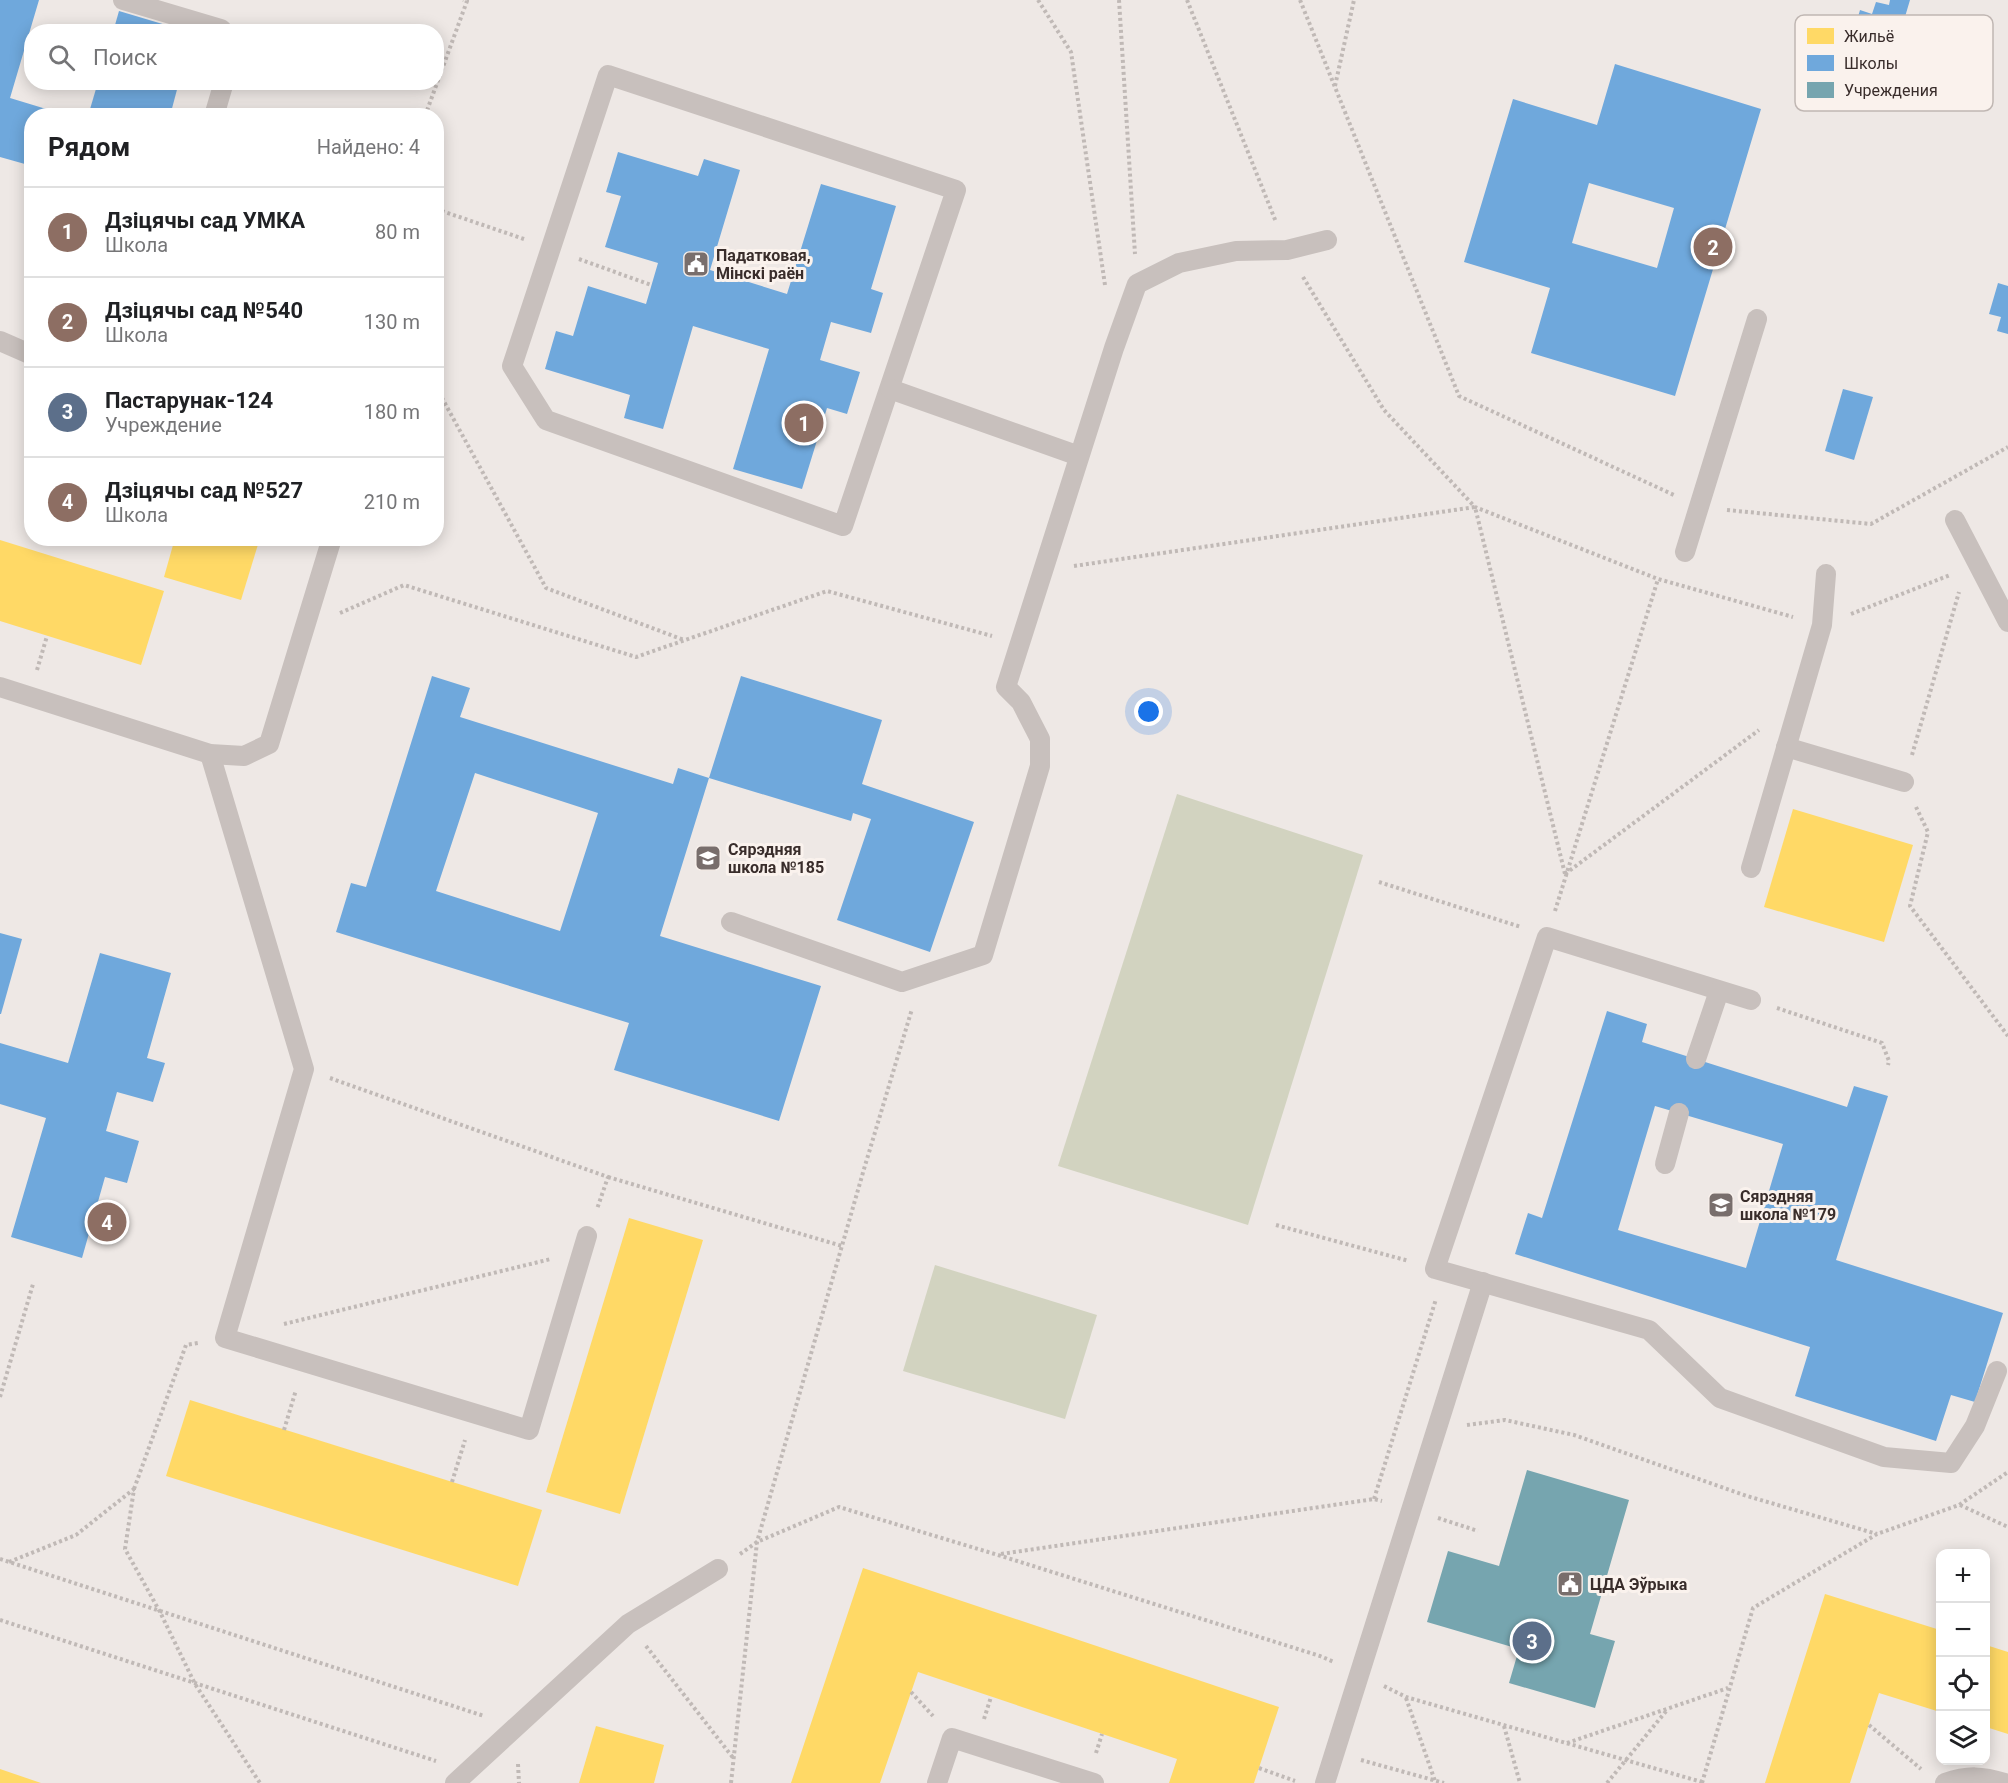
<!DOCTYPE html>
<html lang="ru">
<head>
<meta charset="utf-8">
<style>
	:root { --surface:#fff; --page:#f2f2f2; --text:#202124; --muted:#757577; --line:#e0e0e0; --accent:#0b8043 }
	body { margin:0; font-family:Roboto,sans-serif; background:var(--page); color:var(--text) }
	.controls { position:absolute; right:18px; bottom:18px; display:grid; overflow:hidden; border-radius:12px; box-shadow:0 3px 15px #0003 }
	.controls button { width:54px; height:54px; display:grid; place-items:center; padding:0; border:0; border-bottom:2px solid var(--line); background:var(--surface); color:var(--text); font:30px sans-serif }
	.you { position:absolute; left:1149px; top:712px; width:21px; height:21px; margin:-15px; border:4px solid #fff; border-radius:50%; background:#1a73e8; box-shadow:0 0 0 9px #1a73e833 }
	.badge { display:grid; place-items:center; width:39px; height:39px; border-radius:50%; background:var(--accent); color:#fff; font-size:20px; font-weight:700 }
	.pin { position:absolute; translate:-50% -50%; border:3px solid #fff; box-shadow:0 2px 6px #0006 }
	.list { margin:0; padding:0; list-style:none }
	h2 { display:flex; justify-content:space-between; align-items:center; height:78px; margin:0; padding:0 24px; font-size:26px }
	h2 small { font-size:20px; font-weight:400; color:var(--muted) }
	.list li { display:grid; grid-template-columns:39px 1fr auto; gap:18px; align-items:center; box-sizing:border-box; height:90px; padding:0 24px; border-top:2px solid var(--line) }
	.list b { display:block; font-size:22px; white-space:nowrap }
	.list p { margin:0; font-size:20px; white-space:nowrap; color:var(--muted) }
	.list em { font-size:20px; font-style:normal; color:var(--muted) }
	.icon { flex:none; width:33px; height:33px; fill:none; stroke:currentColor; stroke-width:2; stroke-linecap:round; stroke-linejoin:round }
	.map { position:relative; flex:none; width:2008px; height:1783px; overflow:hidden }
	.search { position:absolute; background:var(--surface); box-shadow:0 3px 15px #0003; left:24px; top:24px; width:420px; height:66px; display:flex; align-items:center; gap:15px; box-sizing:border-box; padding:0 21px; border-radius:24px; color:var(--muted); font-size:22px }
	.panel { position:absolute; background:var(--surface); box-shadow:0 3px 15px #0003; left:24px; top:108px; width:420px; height:438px; border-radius:24px }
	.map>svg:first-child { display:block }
	.green { fill:#d2d3c0 }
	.homes { fill:#ffd966 }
	.schools { fill:#6fa8dc; fill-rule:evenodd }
	.public { fill:#76a5af }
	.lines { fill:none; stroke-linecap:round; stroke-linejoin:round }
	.path { stroke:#c0b9b6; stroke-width:4; stroke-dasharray:3 3; stroke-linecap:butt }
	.service { stroke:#c8c0bd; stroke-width:20 }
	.labels { text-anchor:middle; stroke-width:6; stroke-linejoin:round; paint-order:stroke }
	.poi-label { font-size:16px; font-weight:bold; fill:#392d2b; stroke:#faf2ed; text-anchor:start }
	.key { fill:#faf2ed; stroke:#c0b7b3; stroke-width:1.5 }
	.key-label { font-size:16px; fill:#392d2b }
</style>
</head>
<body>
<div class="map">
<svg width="2008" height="1783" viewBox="0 0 2008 1783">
	<rect width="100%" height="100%" fill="#eee8e5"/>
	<!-- green -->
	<g class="green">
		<polygon points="1177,794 1363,855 1248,1225 1058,1166"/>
		<polygon points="935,1265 1097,1315 1065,1419 903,1371"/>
	</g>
	<!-- homes -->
	<g class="homes">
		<polygon points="175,538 260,538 241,600 164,577"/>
		<polygon points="0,540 164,591 141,665 0,621"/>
		<polygon points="1793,809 1913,845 1884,942 1764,907"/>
		<polygon points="629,1218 703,1240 620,1514 546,1492"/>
		<polygon points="190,1400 542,1510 518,1586 166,1476"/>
		<polygon points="863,1568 1279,1707 1254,1783 1169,1783 1177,1759 918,1672 880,1783 791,1783"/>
		<polygon points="1825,1594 1940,1630 1940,1712 1879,1693 1850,1783 1765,1783"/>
		<polygon points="1986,1645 2008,1652 2008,1734 1986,1727"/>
		<polygon points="596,1726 664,1745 654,1783 579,1783"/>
		<polygon points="0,1769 41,1783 0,1783"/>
	</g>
	<!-- schools -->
	<g class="schools">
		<polygon points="0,0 39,0 10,98 66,115 32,116 32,166 0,157"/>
		<polygon points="1890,0 1910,0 1885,84 1865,78 1870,61 1858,58 1863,45 1851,41 1860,10 1872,14 1876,2 1889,5"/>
		<polygon points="119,11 186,31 186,32 113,32"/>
		<path d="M1615 64 1761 109 1675 396 1531 353 1550 288 1464 262 1513 99 1597 125ZM1589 183 1674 208 1657 268 1572 243Z"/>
		<polygon points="98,82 179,82 170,116 88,116"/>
		<polygon points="618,152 698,176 704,159 740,170 710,270 787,294 821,184 896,206 871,289 883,293 871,333 831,322 820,360 860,372 847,414 827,408 802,489 733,469 769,349 693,326 663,429 624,418 630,395 545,369 556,331 573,336 588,286 646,304 658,263 605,247 621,196 606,192"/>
		<polygon points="1998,283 2008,286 2008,334 1997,331 2001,317 1989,314"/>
		<polygon points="1843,389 1873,397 1854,460 1825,451"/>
		<path d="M432 676 470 688 460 717 673 784 678 768 709 778 660 936 821 986 779 1121 614 1070 629 1023 336 932 351 883 366 887ZM475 773 598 813 560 931 436 891Z"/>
		<polygon points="741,676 882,720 862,784 974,822 930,952 837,920 871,819 853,813 851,821 709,778"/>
		<polygon points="0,933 22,939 1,1014 0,1014"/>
		<polygon points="100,953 171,973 147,1058 165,1063 153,1102 117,1092 106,1131 139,1141 127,1183 105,1177 82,1258 11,1237 46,1118 0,1104 0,1043 68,1063"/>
		<path d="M1607 1011 1647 1024 1642 1042 1847 1107 1854 1086 1888 1096 1836 1260 2003 1313 1975 1402 1951 1395 1936 1441 1795 1396 1810 1347 1515 1254 1528 1213 1542 1218ZM1655 1106 1783 1144 1746 1268 1618 1230Z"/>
	</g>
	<!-- public -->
	<polygon class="public" points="1527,1470 1629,1500 1590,1634 1615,1641 1595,1708 1509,1683 1519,1649 1427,1622 1448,1551 1499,1566"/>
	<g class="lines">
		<!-- path -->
		<g class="path">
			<polyline points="1038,0 1071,52 1105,285"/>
			<polyline points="1119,0 1135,254"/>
			<polyline points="1187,0 1276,222"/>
			<polyline points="1300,0 1459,396 1674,495"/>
			<polyline points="1335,86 1354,0"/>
			<polyline points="425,116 467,1 463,0"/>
			<polyline points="436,209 524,239"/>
			<polyline points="579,259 651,285"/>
			<polyline points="1303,277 1384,410 1475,507 1658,579 1793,617"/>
			<polyline points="436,387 546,588 684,640"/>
			<polyline points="1727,510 1871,524 2008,447"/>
			<polyline points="1074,566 1475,507 1565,874"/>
			<polyline points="340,613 404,585 636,657 827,591 992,636"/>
			<polyline points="1851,614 1950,575"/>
			<polyline points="37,670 47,636"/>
			<polyline points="1912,755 1959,592"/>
			<polyline points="1916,807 1928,832 1910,906 2008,1036"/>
			<polyline points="1565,874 1759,730"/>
			<polyline points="1379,882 1521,927"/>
			<polyline points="1555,911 1658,579"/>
			<polyline points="1777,1008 1882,1043 1889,1061 1888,1065"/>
			<polyline points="330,1078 608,1177 597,1209"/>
			<polyline points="608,1177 842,1246"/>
			<polyline points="1276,1225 1409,1261"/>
			<polyline points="284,1324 551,1259"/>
			<polyline points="0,1397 33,1284"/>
			<polyline points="1467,1425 1505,1420 1574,1435 1747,1496 1877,1534"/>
			<polyline points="284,1430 296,1390"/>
			<polyline points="452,1482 465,1440"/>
			<polyline points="134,1489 186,1345 198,1343"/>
			<polyline points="1374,1499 1436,1299"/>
			<polyline points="1960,1505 2008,1527"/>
			<polyline points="1438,1518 1478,1531"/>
			<polyline points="740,1554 757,1542 839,1507 998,1555 1320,1656 1334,1662"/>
			<polyline points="1001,1554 1374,1499 1382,1501"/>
			<polyline points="0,1559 484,1716"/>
			<polyline points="9,1562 76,1535 134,1489 125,1549 160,1612 195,1684 260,1783"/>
			<polyline points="0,1620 436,1761"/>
			<polyline points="646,1646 734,1759"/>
			<polyline points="1384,1686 1406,1697 1702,1782"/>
			<polyline points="911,1692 933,1716"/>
			<polyline points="1406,1698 1435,1781"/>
			<polyline points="1940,1712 1940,1714"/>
			<polyline points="984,1719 991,1697"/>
			<polyline points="1869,1725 1921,1769"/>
			<polyline points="1504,1726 1520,1783"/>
			<polyline points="1567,1743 1728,1688"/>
			<polyline points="1096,1753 1102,1734"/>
			<polyline points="1361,1760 1444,1783"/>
			<polyline points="518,1764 519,1783"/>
			<polyline points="1259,1768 1295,1781"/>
			<polyline points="731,1783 757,1542 864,1169 912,1009"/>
			<polyline points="1607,1783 1667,1710"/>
			<polyline points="1702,1783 1753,1608 1877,1534 1959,1505 2008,1472"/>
		</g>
		<!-- service -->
		<g class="service">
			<polyline points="123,0 221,29 224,32"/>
			<polygon points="608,75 956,190 843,526 546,420 512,366"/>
			<polyline points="214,116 224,82"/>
			<polyline points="0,341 32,355"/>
			<polyline points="890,389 1079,456"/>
			<polyline points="1955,520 2008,622"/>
			<polyline points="1685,552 1757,319"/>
			<polyline points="0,687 210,754 244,756 269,744 332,538"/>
			<polyline points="1786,747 1904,782"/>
			<polyline points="210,754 304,1069 225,1338 529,1430 587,1236"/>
			<polyline points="1751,868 1822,625 1826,574"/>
			<polyline points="731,922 902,982 983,955 1040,766 1040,739 1021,702 1006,687 1114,348 1137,284 1179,263 1236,251 1287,250 1327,240"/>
			<polyline points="1751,1000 1547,937 1435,1269 1649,1330 1720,1398 1884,1457 1951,1463 1975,1426 1997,1371"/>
			<polyline points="1696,1059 1719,991"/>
			<polyline points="1665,1164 1679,1113"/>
			<polyline points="455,1783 628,1624 718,1569"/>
			<polyline points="937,1783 952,1738 1094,1783"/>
			<polyline points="1325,1783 1483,1282"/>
			<path d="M1945 1783C1968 1775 1982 1776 2005 1783"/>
		</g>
	</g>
	<!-- icons -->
	<defs>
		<g id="civic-square" transform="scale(1.35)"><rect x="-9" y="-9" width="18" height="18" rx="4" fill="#786e6c" stroke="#faf2ed"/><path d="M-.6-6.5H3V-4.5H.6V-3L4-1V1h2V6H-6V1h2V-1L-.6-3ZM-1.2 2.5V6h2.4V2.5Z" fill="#fff"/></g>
		<g id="school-square" transform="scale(1.35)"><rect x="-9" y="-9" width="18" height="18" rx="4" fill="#786e6c" stroke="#faf2ed"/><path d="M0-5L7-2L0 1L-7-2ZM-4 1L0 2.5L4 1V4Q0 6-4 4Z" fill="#fff"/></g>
	</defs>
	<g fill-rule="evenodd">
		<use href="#civic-square" x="696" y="264"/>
		<use href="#school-square" x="708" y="858"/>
		<use href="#school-square" x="1721" y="1205"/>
		<use href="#civic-square" x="1570" y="1584"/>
	</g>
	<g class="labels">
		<!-- poi labels -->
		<g class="poi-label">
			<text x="716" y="261">Падатковая,<tspan x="716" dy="18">Мінскі раён</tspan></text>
			<text x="728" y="855">Сярэдняя<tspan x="728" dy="18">школа №185</tspan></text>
			<text x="1740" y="1202">Сярэдняя<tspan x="1740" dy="18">школа №179</tspan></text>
			<text x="1590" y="1590">ЦДА Эўрыка</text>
		</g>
	</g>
	<!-- legend -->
	<rect x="1795" y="15" width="198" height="96" rx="9" class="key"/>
	<rect x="1807" y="28" width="27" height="16" fill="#ffd966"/>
	<rect x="1807" y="55" width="27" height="16" fill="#6fa8dc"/>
	<rect x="1807" y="82" width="27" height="16" fill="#76a5af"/>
	<g class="key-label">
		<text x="1844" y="42">Жильё</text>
		<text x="1844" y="69">Школы</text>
		<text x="1844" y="96">Учреждения</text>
	</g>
</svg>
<div class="controls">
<button>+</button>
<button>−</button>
<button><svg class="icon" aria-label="locate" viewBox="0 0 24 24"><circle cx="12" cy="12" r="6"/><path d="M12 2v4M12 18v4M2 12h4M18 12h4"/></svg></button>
<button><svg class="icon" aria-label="layers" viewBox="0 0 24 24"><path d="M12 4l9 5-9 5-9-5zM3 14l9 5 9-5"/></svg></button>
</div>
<div class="you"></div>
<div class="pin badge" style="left:804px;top:423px;background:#8d6e63">1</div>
<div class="pin badge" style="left:1713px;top:247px;background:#8d6e63">2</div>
<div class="pin badge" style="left:1532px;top:1641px;background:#5c6f8a">3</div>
<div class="pin badge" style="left:107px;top:1222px;background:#8d6e63">4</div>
<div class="search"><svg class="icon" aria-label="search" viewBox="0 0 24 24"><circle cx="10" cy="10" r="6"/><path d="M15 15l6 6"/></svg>Поиск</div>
<section class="panel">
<h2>Рядом<small>Найдено: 4</small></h2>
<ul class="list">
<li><span class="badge" style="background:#8d6e63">1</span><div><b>Дзіцячы сад УМКА</b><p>Школа</p></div><em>80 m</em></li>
<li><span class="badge" style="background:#8d6e63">2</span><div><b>Дзіцячы сад №540</b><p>Школа</p></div><em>130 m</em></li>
<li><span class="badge" style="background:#5c6f8a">3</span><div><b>Пастарунак-124</b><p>Учреждение</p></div><em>180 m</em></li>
<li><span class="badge" style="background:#8d6e63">4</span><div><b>Дзіцячы сад №527</b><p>Школа</p></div><em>210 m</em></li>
</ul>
</section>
</div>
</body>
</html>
